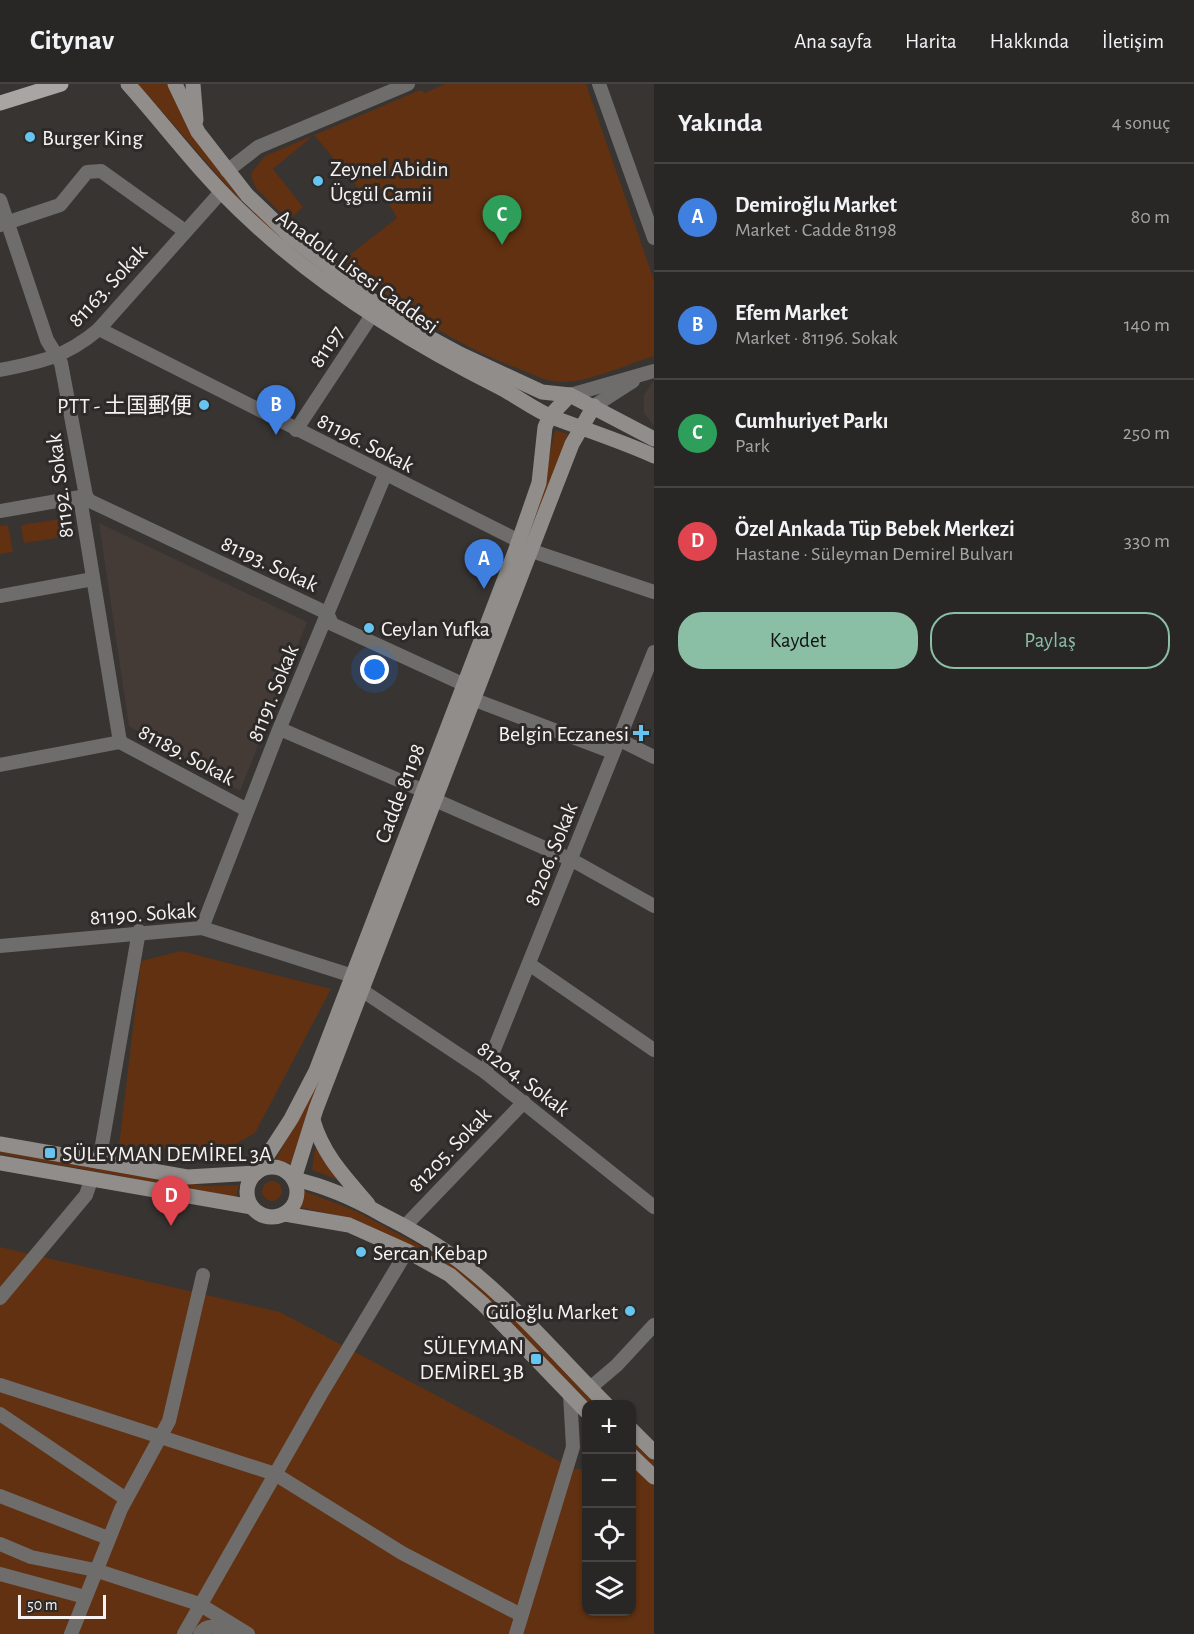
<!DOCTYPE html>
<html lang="tr">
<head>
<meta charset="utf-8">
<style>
	:root { --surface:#292726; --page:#353332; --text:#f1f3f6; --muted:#a5a5a7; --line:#454443; --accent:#8abfa5 }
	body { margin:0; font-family:"Alegreya Sans","Noto Sans SC",sans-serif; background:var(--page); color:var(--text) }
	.controls { position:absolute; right:18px; bottom:18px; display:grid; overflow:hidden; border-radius:12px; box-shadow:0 2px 4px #0004 }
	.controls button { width:54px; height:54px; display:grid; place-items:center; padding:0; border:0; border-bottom:2px solid var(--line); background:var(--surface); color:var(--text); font:30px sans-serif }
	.scale { position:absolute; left:18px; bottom:15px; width:88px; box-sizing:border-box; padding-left:6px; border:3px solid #f5f2f1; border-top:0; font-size:16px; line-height:21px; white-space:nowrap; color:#f5f2f1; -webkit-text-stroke:4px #2d2a28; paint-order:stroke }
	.you { position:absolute; left:375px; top:586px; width:21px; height:21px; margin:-15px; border:4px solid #fff; border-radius:50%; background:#1a73e8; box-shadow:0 0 0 9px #1a73e833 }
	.badge { display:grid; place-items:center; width:39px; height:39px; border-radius:50%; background:var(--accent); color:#fff; font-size:20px; font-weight:700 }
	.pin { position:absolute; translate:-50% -50px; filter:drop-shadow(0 2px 3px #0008) }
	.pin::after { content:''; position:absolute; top:32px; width:21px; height:18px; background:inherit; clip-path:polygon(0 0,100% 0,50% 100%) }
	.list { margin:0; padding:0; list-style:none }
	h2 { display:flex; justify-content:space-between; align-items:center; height:78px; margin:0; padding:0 24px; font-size:26px }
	h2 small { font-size:20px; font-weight:400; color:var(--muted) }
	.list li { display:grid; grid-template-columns:39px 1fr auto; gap:18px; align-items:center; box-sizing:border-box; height:108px; padding:0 24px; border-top:2px solid var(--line) }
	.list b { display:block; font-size:22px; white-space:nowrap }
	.list p { margin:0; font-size:20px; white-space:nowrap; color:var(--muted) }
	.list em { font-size:20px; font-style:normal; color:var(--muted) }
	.actions { display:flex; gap:12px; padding:18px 24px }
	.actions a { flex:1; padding:14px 0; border:2px solid var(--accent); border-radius:24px; text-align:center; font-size:21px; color:var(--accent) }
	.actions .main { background:var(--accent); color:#111 }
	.icon { flex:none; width:33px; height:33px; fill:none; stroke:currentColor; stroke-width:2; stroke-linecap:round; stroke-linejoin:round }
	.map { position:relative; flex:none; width:654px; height:1550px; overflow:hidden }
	header { display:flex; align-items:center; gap:36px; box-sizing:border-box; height:84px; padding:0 30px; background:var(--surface); border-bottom:2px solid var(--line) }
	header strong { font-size:28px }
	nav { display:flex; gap:33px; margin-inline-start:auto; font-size:21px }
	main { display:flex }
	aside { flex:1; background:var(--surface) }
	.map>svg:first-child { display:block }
	.built { fill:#443b36 }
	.green { fill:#613111 }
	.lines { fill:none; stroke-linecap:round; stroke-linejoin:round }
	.minor { stroke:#6f6d6c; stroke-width:14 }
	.secondary { stroke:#908d8b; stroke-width:15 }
	.primary { stroke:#a8a5a3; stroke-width:15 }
	.poi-dot { fill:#67c4f0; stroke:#2d2a28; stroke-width:2 }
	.labels { text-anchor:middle; stroke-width:6; stroke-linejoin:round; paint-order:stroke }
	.poi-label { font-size:22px; fill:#f5f2f1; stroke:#2d2a28; text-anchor:start }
	.street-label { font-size:22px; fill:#f5f2f1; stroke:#2d2a28 }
</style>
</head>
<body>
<header>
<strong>Citynav</strong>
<nav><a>Ana sayfa</a><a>Harita</a><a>Hakkında</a><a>İletişim</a></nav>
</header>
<main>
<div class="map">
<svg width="654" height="1550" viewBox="0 0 654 1550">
	<rect width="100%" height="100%" fill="#373432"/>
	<!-- built -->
	<g class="built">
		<polygon points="654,296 654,342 644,329 644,311"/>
		<polygon points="99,439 307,538 240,707 129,642"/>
	</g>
	<!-- green -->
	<g class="green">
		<polygon points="138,0 167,0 236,109 277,150 506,297 550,319 462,279 276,151 234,110"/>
		<path d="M445 0H586L654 196V272C628 280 588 299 561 298 548 298 534 291 522 286 454 261 397 222 343 176L397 134 378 101 363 110 314 51 273 85 303 123 288 136 256 104 251 93 252 88 265 72 420 6 425 9Z"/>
		<polygon points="555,346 568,350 557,383 291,1080 275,1077 312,1007 333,958 537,428"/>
		<polygon points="60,435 63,453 24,459 21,441"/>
		<polygon points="8,441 13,468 0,470 0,442"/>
		<polygon points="181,867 331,905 255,1049 220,1069 119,1061 141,877"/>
		<polygon points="316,1058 341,1097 312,1086"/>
		<polygon points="0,1066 205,1102 239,1101 236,1113 0,1070"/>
		<circle cx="272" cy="1107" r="10"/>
		<polygon points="304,1107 356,1127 456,1181 487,1207 599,1320 590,1320 483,1213 354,1135 299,1123"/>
		<polygon points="0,1163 280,1228 574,1385 586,1385 586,1528 632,1528 632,1385 653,1384 632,1362 632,1353 654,1375 654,1550 0,1550"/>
	</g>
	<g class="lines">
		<!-- minor -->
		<g class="minor">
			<polyline points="599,0 654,154"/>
			<polyline points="227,87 258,63 408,0"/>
			<polyline points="0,116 47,256 61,279 86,412 81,420 120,658"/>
			<polyline points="0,141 60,121 87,88 101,87 185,147"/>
			<polyline points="99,245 519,457"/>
			<path d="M0 286C41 278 66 273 99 245L221 108"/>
			<polyline points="570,311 654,287"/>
			<polyline points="594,322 633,297"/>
			<polyline points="296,346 372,231"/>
			<polyline points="0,427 86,412 90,417 327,529 332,540 465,601"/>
			<polyline points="532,467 654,508"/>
			<polyline points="0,512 93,495"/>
			<polyline points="475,616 612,668"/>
			<polyline points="280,645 424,707"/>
			<polyline points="618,655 654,673"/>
			<polyline points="0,681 120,658 247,726"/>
			<polyline points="435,716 572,776 654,822"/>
			<polyline points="202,844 278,648 385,391"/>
			<polyline points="0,862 202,844 353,892"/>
			<polyline points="529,880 654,966"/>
			<polyline points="363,907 485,988 654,1123"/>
			<polyline points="485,988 654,568"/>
			<polyline points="99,1078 139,847"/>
			<polyline points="405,1142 524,1018"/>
			<polyline points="0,1214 86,1111 91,1096"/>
			<polyline points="0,1301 275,1390 402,1469 521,1531"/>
			<polyline points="590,1304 617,1281 654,1241"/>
			<polyline points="0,1330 126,1415"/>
			<polyline points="0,1412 108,1454"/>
			<polyline points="0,1460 31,1473 95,1486 199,1520 248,1550"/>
			<polyline points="0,1490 85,1513"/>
			<polyline points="71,1550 121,1425 169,1337 203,1191"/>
			<polyline points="184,1550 321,1310 407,1167"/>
			<path d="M200 1550C208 1538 217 1543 228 1550"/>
			<polyline points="516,1550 573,1363 570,1310"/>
		</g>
		<!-- secondary -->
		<g class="secondary">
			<path d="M128 0C168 45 204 94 249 135 323 205 411 259 501 304 518 313 535 326 552 333 586 346 621 357 654 372"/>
			<polyline points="175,0 198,48 247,111 291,153 367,213 412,244 460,270 542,308 570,311 654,355"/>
			<polyline points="193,0 196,36"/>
			<path d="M313 1036C323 1071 345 1093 368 1120"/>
			<polyline points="0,1060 187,1093 256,1089"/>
			<polyline points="0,1079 252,1123"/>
			<circle cx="272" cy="1108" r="25"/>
			<polyline points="256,1089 291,1035 316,987 515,468 539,399 545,343 550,332 570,311"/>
			<polyline points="294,1095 316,1025 544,432 572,360 594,322"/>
			<path d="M294 1095C326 1102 355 1115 383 1131 409 1144 435 1159 458 1176 513 1218 558 1272 606 1320"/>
			<polyline points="285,1130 349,1141 407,1167 450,1191 483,1220 586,1327"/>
			<polyline points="632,1346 654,1368"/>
			<polyline points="632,1372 654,1393"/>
		</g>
		<!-- primary -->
		<polyline class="primary" points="0,19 61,0"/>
	</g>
	<!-- markers -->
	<g class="poi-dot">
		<circle cx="30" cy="53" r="6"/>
		<circle cx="318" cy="97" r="6"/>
		<circle cx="204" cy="321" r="6"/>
		<circle cx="369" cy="544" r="6"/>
		<path d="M638 640h6v6h6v6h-6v6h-6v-6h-6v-6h6z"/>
		<rect x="44" y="1063" width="12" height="12" rx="3"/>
		<circle cx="361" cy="1168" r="6"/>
		<circle cx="630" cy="1227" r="6"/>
		<rect x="530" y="1269" width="12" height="12" rx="3"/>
	</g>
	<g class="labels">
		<!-- poi labels -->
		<g class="poi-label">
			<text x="42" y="61">Burger King</text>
			<text x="330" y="92">Zeynel Abidin<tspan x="330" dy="25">Üçgül Camii</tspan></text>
			<text x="192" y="329" text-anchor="end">PTT - 土国郵便</text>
			<text x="381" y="552">Ceylan Yufka</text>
			<text x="629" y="657" text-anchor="end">Belgin Eczanesi</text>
			<text x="62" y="1077">SÜLEYMAN DEMİREL 3A</text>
			<text x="373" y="1176">Sercan Kebap</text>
			<text x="618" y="1235" text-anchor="end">Güloğlu Market</text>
			<text x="524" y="1270" text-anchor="end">SÜLEYMAN<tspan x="524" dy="25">DEMİREL 3B</tspan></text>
		</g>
		<!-- street labels -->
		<g class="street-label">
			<text transform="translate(358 187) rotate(36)" y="8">Anadolu Lisesi Caddesi</text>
			<text transform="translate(107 201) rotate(-47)" y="8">81163. Sokak</text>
			<text transform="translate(326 262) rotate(-57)" y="8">81197</text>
			<text transform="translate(366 358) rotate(27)" y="8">81196. Sokak</text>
			<text transform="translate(59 402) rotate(-97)" y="8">81192. Sokak</text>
			<text transform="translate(270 479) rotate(25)" y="8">81193. Sokak</text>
			<text transform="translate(272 609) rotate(-68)" y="8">81191. Sokak</text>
			<text transform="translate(187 670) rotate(28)" y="8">81189. Sokak</text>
			<text transform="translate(399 709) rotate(-69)" y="8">Cadde 81198</text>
			<text transform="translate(550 770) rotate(-68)" y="8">81206. Sokak</text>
			<text transform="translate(143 829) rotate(-4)" y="8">81190. Sokak</text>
			<text transform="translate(524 994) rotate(37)" y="8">81204. Sokak</text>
			<text transform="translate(449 1065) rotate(-46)" y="8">81205. Sokak</text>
		</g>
	</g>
</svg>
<div class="controls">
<button>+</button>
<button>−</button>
<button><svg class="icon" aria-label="locate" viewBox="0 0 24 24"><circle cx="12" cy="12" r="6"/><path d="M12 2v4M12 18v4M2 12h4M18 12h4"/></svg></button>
<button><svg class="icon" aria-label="layers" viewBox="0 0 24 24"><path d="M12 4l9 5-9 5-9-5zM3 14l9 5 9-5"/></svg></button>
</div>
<div class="scale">50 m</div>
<div class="you"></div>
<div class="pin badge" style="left:484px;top:505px;background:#3f7fe0">A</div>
<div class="pin badge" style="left:276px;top:351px;background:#3f7fe0">B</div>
<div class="pin badge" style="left:502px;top:161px;background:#2e9e5b">C</div>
<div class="pin badge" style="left:171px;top:1142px;background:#e0444e">D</div>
</div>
<aside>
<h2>Yakında<small>4 sonuç</small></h2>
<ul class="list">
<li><span class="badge" style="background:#3f7fe0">A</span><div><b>Demiroğlu Market</b><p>Market · Cadde 81198</p></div><em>80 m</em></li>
<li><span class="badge" style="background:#3f7fe0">B</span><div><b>Efem Market</b><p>Market · 81196. Sokak</p></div><em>140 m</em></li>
<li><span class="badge" style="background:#2e9e5b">C</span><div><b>Cumhuriyet Parkı</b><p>Park</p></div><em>250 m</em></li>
<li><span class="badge" style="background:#e0444e">D</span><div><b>Özel Ankada Tüp Bebek Merkezi</b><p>Hastane · Süleyman Demirel Bulvarı</p></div><em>330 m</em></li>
</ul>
<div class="actions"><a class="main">Kaydet</a><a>Paylaş</a></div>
</aside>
</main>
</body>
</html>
